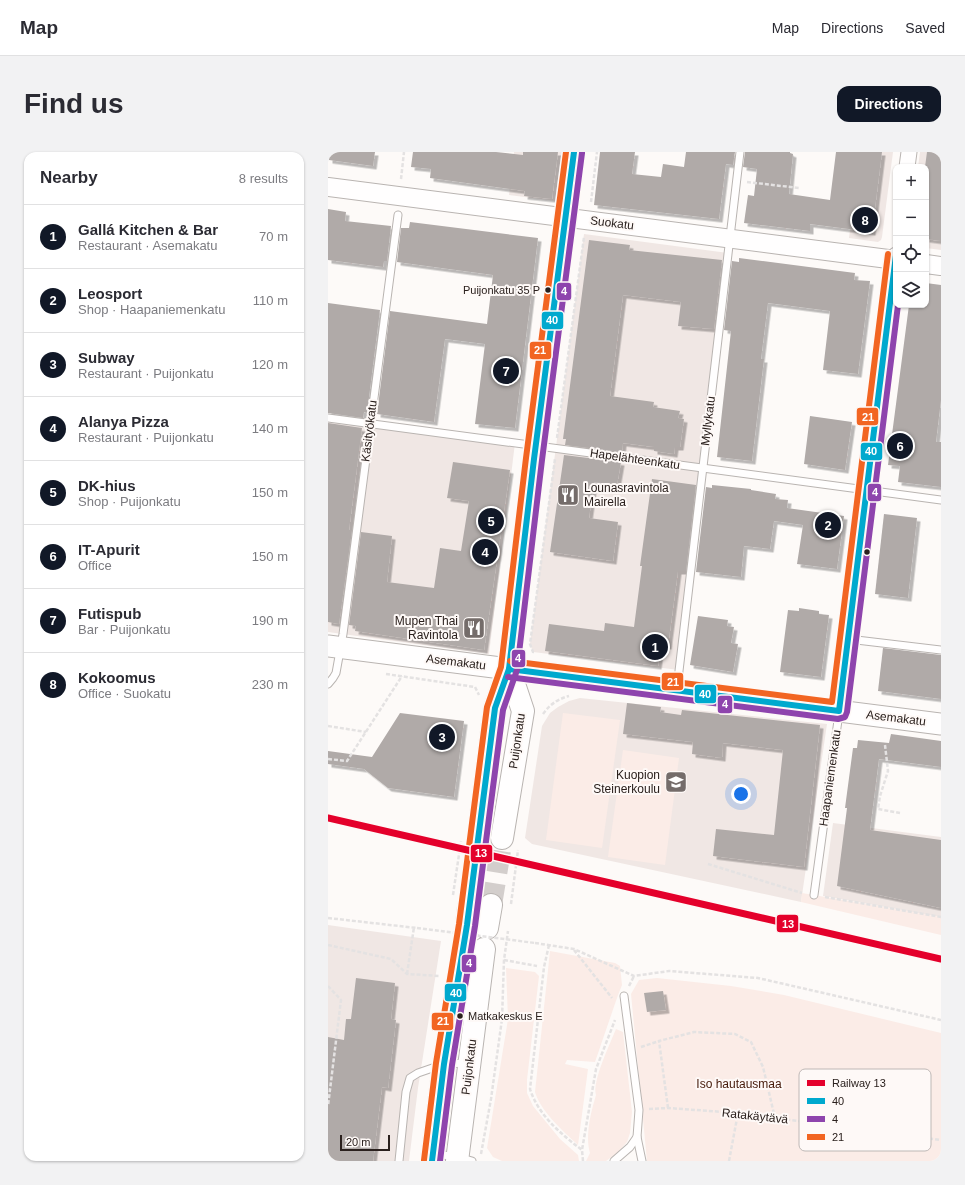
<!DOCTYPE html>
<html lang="en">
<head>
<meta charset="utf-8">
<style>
	:root { --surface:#fff; --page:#f2f2f3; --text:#2b2b33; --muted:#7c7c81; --line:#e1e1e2; --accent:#111827 }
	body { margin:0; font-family:Helvetica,sans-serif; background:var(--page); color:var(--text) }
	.controls { position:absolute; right:12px; top:12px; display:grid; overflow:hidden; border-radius:8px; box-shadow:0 1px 3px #0004 }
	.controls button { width:36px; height:36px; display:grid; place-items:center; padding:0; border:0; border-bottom:1px solid var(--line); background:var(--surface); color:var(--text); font:20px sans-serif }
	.scale { position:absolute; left:12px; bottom:10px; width:50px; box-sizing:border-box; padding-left:4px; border:2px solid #2a201d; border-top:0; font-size:11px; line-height:14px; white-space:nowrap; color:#2a201d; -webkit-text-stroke:3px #fef9f7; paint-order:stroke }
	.you { position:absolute; left:413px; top:642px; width:14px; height:14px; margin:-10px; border:3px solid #fff; border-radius:50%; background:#1a73e8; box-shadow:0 0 0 6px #1a73e833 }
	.badge { display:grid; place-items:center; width:26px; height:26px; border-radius:50%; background:var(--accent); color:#fff; font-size:13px; font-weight:700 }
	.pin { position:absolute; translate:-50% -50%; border:2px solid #fff; box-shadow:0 1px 4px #0006 }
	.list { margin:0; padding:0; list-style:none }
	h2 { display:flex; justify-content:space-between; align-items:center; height:52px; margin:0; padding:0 16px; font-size:17px }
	h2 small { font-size:13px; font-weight:400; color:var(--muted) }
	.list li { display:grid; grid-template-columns:26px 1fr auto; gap:12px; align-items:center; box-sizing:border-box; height:64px; padding:0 16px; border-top:1px solid var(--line) }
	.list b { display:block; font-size:15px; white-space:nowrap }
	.list p { margin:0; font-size:13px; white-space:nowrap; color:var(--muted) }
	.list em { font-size:13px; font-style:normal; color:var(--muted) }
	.icon { flex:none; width:22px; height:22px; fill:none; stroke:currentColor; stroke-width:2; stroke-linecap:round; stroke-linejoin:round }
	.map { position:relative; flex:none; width:613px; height:1009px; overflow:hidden; border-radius:12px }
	header { display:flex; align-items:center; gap:24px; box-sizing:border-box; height:56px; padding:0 20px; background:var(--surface); border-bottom:1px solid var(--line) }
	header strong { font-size:19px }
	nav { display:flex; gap:22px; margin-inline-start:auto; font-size:14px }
	.intro { display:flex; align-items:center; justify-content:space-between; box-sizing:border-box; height:96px; padding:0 24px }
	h1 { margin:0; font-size:28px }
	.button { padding:10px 18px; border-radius:12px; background:var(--accent); color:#fff; font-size:14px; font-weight:700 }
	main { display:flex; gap:24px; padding:0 24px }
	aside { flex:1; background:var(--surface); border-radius:12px; box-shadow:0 1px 3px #0004 }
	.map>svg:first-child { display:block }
	.built { fill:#f0e7e4 }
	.green { fill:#fbece7 }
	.building { fill:#b0aaa8; filter:url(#shadow) }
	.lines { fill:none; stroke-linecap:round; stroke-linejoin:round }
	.primary-tunnel { stroke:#d3cecc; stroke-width:22; stroke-dasharray:22 11; stroke-linecap:butt }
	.service-casing { stroke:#b9b4b1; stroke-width:9 }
	.minor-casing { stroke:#b9b4b1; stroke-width:17 }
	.tertiary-casing { stroke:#b9b4b1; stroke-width:20 }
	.secondary-casing { stroke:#b9b4b1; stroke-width:23 }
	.primary-casing { stroke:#b9b4b1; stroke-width:24 }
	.path { stroke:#e4e2e2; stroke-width:2.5; stroke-dasharray:4 2; stroke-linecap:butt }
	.service { stroke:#fffefe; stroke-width:7 }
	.minor { stroke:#fffefe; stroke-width:15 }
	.tertiary { stroke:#fffefe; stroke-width:18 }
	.secondary { stroke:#fffefe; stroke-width:21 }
	.primary { stroke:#fffefe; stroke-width:22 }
	.path-bridge { stroke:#e4e2e2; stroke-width:2.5; stroke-dasharray:4 2; stroke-linecap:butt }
	.bus-1-casing { stroke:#fef9f7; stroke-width:9 }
	.bus-2-casing { stroke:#fef9f7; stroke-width:9 }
	.bus-3-casing { stroke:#fef9f7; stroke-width:9 }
	.bus-1 { stroke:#00a9ce; stroke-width:6 }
	.bus-2 { stroke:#8e44ad; stroke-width:6 }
	.bus-3 { stroke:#f26522; stroke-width:6 }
	.rail-1-casing { stroke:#fef9f7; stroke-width:10 }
	.rail-1 { stroke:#e4002b; stroke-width:7 }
	.bus-dot { fill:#2a201d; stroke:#fef9f7; stroke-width:1.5 }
	.labels { text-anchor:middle; stroke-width:4; stroke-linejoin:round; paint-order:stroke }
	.bus-label { font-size:11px; fill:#2a201d; stroke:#fef9f7; text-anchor:end }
	.street-label { font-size:12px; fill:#2a201d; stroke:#fef9f7 }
	.poi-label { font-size:12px; fill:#2a201d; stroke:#fef9f7; text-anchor:end }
	.park-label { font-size:12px; fill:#451a0a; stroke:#fef9f7 }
	.key { fill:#fef9f7; stroke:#beb8b6; stroke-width:1 }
	.key-label { font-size:11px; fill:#2a201d }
	.line-badge { stroke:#fef9f7; stroke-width:1.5 }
	.badge-label { font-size:11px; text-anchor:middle; font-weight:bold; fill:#fff }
</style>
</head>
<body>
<header>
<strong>Map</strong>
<nav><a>Map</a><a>Directions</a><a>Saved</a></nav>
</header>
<div class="intro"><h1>Find us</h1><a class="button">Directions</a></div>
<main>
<aside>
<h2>Nearby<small>8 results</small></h2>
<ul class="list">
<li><span class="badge">1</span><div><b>Gallá Kitchen &amp; Bar</b><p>Restaurant · Asemakatu</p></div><em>70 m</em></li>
<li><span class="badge">2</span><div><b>Leosport</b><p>Shop · Haapaniemenkatu</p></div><em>110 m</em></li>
<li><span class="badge">3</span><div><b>Subway</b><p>Restaurant · Puijonkatu</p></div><em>120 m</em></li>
<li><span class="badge">4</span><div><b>Alanya Pizza</b><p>Restaurant · Puijonkatu</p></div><em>140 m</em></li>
<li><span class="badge">5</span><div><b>DK-hius</b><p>Shop · Puijonkatu</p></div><em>150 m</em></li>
<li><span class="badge">6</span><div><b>IT-Apurit</b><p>Office</p></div><em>150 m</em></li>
<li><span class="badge">7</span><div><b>Futispub</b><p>Bar · Puijonkatu</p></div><em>190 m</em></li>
<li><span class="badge">8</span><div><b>Kokoomus</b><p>Office · Suokatu</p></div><em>230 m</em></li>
</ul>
</aside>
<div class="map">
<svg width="613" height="1009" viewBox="0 0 613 1009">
	<defs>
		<filter id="shadow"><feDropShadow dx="3.5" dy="3.5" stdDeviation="0" flood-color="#0004"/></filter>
	</defs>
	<rect width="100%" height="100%" fill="#fdfaf8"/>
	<!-- built -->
	<g class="built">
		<polygon points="186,0 234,0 228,49 181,43"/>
		<polygon points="532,0 565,0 554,85 553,88 550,90 521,86"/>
		<polygon points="592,0 613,0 613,98 598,96 598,15 590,15"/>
		<polygon points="256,82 400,101 351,518 205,500 202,492"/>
		<polygon points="0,266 187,291 161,502 0,480"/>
		<polygon points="252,546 499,572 473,750 204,692 197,686 214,574 222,561 230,555 241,549"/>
		<polygon points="505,671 613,685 613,765 495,744"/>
		<polygon points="0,773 113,789 90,936 81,1009 0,1009"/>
	</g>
	<!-- green -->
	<g class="green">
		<polygon points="235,561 292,568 274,696 218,688"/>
		<polygon points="295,598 351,606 337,713 280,705"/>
		<polygon points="474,741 613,765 613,783 473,750"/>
		<path d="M222 799 287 811 292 814 294 833 290 843 267 910 239 908 237 912 260 917 250 993C235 979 213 960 207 940Z"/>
		<polygon points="178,816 207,820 211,824 199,928 199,941 205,954 232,987 250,1003 251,1009 174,1009 165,1005 159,996 180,867"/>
		<polygon points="329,826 403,834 456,843 613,881 613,1009 319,1009 303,842 311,828"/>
		<path d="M288 877 295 880 304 960 302 981 299 990 289 1001 278 1009H258L262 1001C257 983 263 960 268 943 264 929 282 892 288 877Z"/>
	</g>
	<!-- building -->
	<g class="building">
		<polygon points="1,0 47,0 45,14 1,8"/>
		<polygon points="85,0 168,0 195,3 195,0 230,0 224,47 196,44 197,39 102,26 103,17 83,15"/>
		<polygon points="272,0 307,0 304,22 333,25 335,12 356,15 358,0 407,0 405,13 398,12 391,67 266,53"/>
		<polygon points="417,0 462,0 462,1 465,2 461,42 502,48 508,0 554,0 544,80 482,72 482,79 416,71 420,43 426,44 429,17 415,15"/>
		<polygon points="599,0 613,0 613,89 598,87 598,15 597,15"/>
		<polygon points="0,57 18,60 17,69 63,74 59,109 56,109 55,115 0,108"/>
		<polygon points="82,70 210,86 187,276 147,272 157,192 117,187 106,270 49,262 62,159 159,172 165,123 69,110 73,76 81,76"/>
		<polygon points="261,88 302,93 301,98 394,108 386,177 350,174 353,150 295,143 282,244 326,250 325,255 352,259 350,266 356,267 352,295 347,295 346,302 326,299 326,295 295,291 294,300 237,293 238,287 235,287"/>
		<polygon points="411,106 527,121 526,128 542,129 530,222 495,218 502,159 440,151 433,207 436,207 424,309 389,305 403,179 396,178 404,109 411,110"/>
		<polygon points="598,131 613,133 613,248 608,290 613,290 613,335 570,330 572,314 560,313 581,153 598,153"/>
		<polygon points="0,151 52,158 39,261 36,260 35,266 0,261"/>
		<polygon points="482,264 524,270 517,318 476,312"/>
		<polygon points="0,271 34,276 21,378 24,378 11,472 0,470"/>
		<polygon points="236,303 293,310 289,333 266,330 261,366 290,370 285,409 222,400"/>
		<polygon points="125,310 182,318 156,498 27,479 28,474 21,473 33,380 64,384 59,430 106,436 112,396 133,399 141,349 119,346"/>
		<polygon points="324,327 368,333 358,419 350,419 340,494 333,493 330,514 217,499 221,472 276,479 277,471 306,475 314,414 312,414"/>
		<polygon points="384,333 423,337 423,338 448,342 447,347 460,348 459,356 516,364 509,417 469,412 475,373 446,369 442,397 416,394 413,425 368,420 378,335 384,336"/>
		<polygon points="556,362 589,366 580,446 547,442"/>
		<polygon points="471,456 491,459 491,462 501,463 493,525 452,520 460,458 471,459"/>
		<polygon points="370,464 400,468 399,474 406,475 403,491 410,492 405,520 362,513"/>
		<polygon points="555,496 613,503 613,547 550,539"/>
		<polygon points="299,551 333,555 332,560 353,563 354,558 492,573 476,715 385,704 388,677 446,683 455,598 395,591 394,606 364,602 365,590 295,582"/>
		<polygon points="72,561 136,569 126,645 60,636 36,617 0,612 0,599 44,605"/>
		<polygon points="563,582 613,589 613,615 551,607 542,678 613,688 613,756 509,734 519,656 517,656 525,596 529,596 530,588 561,591"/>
		<polygon points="28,826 67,831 63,867 68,868 60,936 54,935 45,1009 0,1009 0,885 16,888 18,867 23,867"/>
		<polygon points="335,839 338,858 319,860 316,841"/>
	</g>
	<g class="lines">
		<!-- primary-tunnel -->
		<g class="primary-tunnel">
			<polyline points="163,753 174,686"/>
			<polyline points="141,755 151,681"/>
		</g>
		<!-- service casing -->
		<g class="service-casing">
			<g id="service">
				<polyline points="0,266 613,348"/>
				<polyline points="520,487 613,498"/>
				<polyline points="0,532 5,526 8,521 15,482 70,63"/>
				<polyline points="349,536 412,0"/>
				<polyline points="486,743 511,561"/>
				<polyline points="309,985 314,1009"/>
				<polyline points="107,1002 130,1005 144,1009"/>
				<polyline points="71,1009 78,940 82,926 90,921 116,912 139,911"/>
				<polyline points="286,1009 302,995 309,985 311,958 296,844"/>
			</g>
		</g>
		<!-- minor casing -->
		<g class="minor-casing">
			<g id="minor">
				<polyline points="579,15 581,0"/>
				<polyline points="181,517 206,307 246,0"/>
				<polyline points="511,559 568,103"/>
			</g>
		</g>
		<!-- tertiary casing -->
		<g class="tertiary-casing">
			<g id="tertiary">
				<polyline points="0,35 568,108"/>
				<polyline points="598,112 613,114"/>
			</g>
		</g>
		<!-- secondary casing -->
		<g class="secondary-casing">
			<polyline id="secondary" points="0,494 613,572"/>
		</g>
		<!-- primary casing -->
		<g class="primary-casing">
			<g id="primary">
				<polyline points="151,681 167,556 181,517"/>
				<polyline points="174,686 195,559 181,517"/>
				<polyline points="139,773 141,755"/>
				<polyline points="159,776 163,753"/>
				<polyline points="104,1009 116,912 136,794"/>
				<polyline points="129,1009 156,797"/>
			</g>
		</g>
		<!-- path -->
		<g class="path">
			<polyline points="73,27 76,0"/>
			<polyline points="419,30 471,36"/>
			<polyline points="263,50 269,0"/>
			<polyline points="229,286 256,85"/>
			<polyline points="206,500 205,500 202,492 227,307"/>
			<polyline points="58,522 147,535 151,543"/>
			<path d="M215 562C222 552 230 547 241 544"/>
			<polyline points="0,574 38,580"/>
			<polyline points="557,593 560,619 552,644 550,657 572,661"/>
			<polyline points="0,607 19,609 74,524"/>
			<polyline points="380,712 474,741"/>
			<polyline points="125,743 133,689"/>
			<polyline points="497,745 613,765"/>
			<polyline points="183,752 190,698"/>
			<polyline points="0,766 89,776"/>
			<polyline points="207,791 246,797 306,824 341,819 430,826 613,868"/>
			<polyline points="0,793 63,807 79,822 111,824"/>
			<path d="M221 793 216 815 202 937C210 963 233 982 254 998"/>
			<polyline points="246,798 284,846"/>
			<polyline points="176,808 209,814"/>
			<polyline points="79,822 86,775"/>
			<polyline points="0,834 13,848 0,954"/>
			<polyline points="301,834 306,824"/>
			<polyline points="313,895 331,889"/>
			<polyline points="340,956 331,889 366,880 407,882 423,890 435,915 447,966"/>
			<polyline points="321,957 340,956 410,961 613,988"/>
			<polyline points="153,1002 163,947 174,867 176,808 180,779"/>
			<polyline points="255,1009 254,998 268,917 287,868"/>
			<polyline points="401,1009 410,961"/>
		</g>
		<!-- service -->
		<use href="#service" class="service"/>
		<!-- minor -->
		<use href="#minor" class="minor"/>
		<!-- tertiary -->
		<use href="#tertiary" class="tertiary"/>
		<!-- secondary -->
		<use href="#secondary" class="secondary"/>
		<!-- primary -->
		<use href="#primary" class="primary"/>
		<!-- path-bridge -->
		<polyline class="path-bridge" points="89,776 207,791"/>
		<!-- bus-1 casing -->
		<g class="bus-1-casing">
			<g id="bus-1">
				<polyline points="181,517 511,559 568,103"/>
				<polyline points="104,1009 116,912 139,773 167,556 181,517 206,307 246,0"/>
			</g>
		</g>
		<!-- bus-2 casing -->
		<g class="bus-2-casing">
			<g id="bus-2">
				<polyline points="180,525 510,567 517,565 519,560 570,153"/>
				<polyline points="112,1009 124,913 147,774 175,558 189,518 214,308 254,1"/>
			</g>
		</g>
		<!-- bus-3 casing -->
		<g class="bus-3-casing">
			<g id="bus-3">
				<polyline points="182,509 504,550 560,102"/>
				<polyline points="96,1008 108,911 131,772 159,555 173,515 198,306 238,0"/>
			</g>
		</g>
		<!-- bus-1 -->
		<use href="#bus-1" class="bus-1"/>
		<!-- bus-2 -->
		<use href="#bus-2" class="bus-2"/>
		<!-- bus-3 -->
		<use href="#bus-3" class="bus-3"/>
		<!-- rail-1 casing -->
		<g class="rail-1-casing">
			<polyline id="rail-1" points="0,666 613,807"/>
		</g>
		<!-- rail-1 -->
		<use href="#rail-1" class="rail-1"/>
	</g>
	<!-- icons -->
	<defs>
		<g id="restaurant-square" transform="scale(1.15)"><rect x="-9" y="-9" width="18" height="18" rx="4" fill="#746c6a" stroke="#fef9f7"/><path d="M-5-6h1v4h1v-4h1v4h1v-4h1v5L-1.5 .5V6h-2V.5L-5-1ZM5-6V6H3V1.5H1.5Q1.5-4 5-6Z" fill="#fff"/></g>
		<g id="school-square" transform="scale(1.15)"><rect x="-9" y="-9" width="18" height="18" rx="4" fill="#746c6a" stroke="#fef9f7"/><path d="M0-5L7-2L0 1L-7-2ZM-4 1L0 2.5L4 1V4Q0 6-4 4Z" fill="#fff"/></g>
	</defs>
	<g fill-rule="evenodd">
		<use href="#restaurant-square" x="240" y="343"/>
		<use href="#restaurant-square" x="146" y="476"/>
		<use href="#school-square" x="348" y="630"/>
	</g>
	<!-- markers -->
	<g class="bus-dot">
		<circle cx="220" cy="138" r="3.5"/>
		<circle cx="539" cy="400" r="3.5"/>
		<circle cx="132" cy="864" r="3.5"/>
	</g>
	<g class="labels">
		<!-- bus labels -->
		<g class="bus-label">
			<text x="212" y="142">Puijonkatu 35 P</text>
			<text x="140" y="868" text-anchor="start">Matkakeskus E</text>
		</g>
		<!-- street labels -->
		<g class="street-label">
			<text transform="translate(284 71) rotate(7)" y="4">Suokatu</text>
			<text transform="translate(380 269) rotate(-83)" y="4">Myllykatu</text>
			<text transform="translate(41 279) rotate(-83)" y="4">Käsityökatu</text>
			<text transform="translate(307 307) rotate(8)" y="4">Hapelähteenkatu</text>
			<text transform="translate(128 510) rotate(7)" y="4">Asemakatu</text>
			<text transform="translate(568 566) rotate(7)" y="4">Asemakatu</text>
			<text transform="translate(189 589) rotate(-82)" y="4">Puijonkatu</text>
			<text transform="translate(502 626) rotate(-82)" y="4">Haapaniemenkatu</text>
			<text transform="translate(141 915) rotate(-83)" y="4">Puijonkatu</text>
			<text transform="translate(427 964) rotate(6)" y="4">Ratakäytävä</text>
		</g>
		<!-- poi labels -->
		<g class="poi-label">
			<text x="256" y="340" text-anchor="start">Lounasravintola<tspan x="256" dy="14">Mairella</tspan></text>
			<text x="130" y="473">Mupen Thai<tspan x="130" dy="14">Ravintola</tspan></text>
			<text x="332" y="627">Kuopion<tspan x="332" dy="14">Steinerkoulu</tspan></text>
		</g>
		<!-- park labels -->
		<g class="park-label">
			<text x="411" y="936">Iso hautausmaa</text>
		</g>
	</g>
	<!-- legend -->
	<rect x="471" y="917" width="132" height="82" rx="6" class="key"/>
	<rect x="479" y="928" width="18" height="6" fill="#e4002b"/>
	<rect x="479" y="946" width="18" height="6" fill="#00a9ce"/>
	<rect x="479" y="964" width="18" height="6" fill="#8e44ad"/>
	<rect x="479" y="982" width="18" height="6" fill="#f26522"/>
	<g class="key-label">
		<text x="504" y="935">Railway 13</text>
		<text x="504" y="953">40</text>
		<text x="504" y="971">4</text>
		<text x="504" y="989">21</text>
	</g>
	<g class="line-badge">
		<rect x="228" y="130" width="16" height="19" rx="4" fill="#8e44ad"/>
		<rect x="213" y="159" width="23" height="19" rx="4" fill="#00a9ce"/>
		<rect x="201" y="189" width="23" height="19" rx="4" fill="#f26522"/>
		<rect x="528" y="255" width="23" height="19" rx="4" fill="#f26522"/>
		<rect x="532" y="290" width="23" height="19" rx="4" fill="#00a9ce"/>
		<rect x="539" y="331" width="15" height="19" rx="4" fill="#8e44ad"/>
		<rect x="183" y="497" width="15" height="19" rx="4" fill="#8e44ad"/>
		<rect x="333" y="520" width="23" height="19" rx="4" fill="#f26522"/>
		<rect x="366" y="532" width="23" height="20" rx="4" fill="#00a9ce"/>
		<rect x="389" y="543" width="16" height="19" rx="4" fill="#8e44ad"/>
		<rect x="142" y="692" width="23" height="19" rx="4" fill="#e4002b"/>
		<rect x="448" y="762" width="23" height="19" rx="4" fill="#e4002b"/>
		<rect x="133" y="802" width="16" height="19" rx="4" fill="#8e44ad"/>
		<rect x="116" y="831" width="23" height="19" rx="4" fill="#00a9ce"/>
		<rect x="103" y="860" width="23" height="19" rx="4" fill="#f26522"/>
	</g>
	<g class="badge-label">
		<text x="236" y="143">4</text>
		<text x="224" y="172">40</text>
		<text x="212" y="202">21</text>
		<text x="540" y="269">21</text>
		<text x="543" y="303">40</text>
		<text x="547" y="344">4</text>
		<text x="190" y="510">4</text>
		<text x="345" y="534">21</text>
		<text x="377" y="546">40</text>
		<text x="397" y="556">4</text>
		<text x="153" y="705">13</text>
		<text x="460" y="776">13</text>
		<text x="141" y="815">4</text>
		<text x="128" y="845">40</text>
		<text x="115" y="873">21</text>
	</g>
</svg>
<div class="controls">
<button>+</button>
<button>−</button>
<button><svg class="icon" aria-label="locate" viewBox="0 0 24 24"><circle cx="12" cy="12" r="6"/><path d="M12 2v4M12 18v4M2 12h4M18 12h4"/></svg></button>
<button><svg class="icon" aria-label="layers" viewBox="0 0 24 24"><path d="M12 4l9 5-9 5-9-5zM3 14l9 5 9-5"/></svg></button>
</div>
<div class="scale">20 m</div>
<div class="you"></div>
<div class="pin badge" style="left:327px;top:495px">1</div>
<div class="pin badge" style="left:500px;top:373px">2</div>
<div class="pin badge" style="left:114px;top:585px">3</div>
<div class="pin badge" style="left:157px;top:400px">4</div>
<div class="pin badge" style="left:163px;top:369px">5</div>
<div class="pin badge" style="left:572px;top:294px">6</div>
<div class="pin badge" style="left:178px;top:219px">7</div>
<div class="pin badge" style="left:537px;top:68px">8</div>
</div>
</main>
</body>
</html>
